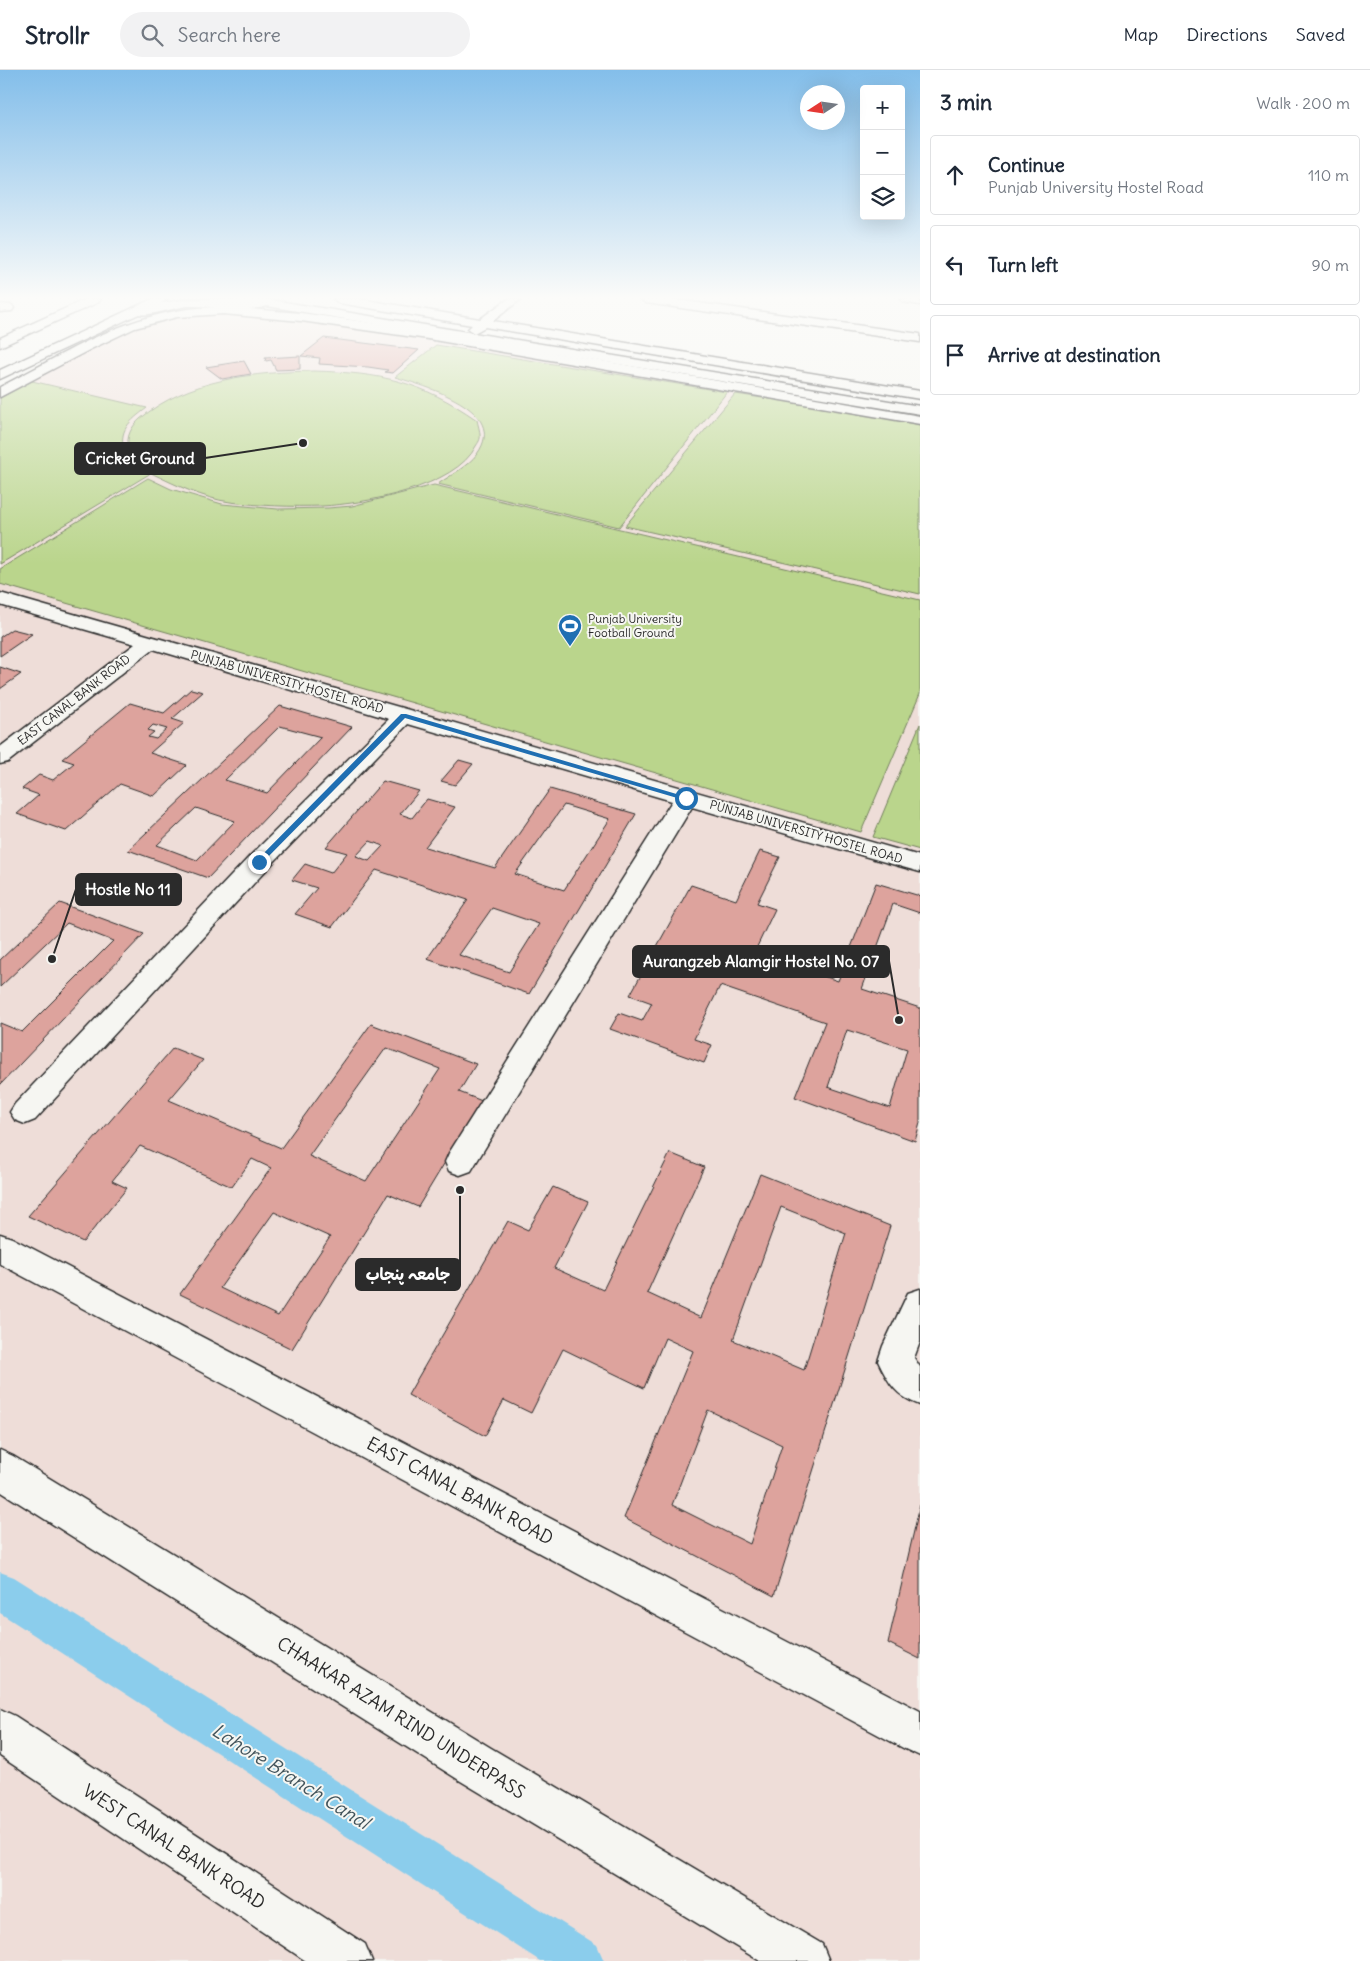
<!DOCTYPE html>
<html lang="en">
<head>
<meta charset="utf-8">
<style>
	:root { --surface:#fff; --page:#f2f2f3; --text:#1f2937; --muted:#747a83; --line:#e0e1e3 }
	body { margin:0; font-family:Delius,"Playpen Sans Arabic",sans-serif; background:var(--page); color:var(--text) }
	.controls { position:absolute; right:15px; top:15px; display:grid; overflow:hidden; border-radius:5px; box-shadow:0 5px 20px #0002 }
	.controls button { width:45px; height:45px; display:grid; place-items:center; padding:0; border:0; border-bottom:1px solid var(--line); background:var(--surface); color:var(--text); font:25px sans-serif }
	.compass { position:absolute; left:800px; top:15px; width:45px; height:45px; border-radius:50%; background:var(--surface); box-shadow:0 5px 20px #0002; rotate:258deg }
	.stop { position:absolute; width:15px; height:15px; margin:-11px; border:4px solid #1f6fb2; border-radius:50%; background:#fff }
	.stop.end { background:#1f6fb2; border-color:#fff; box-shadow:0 1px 5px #0008 }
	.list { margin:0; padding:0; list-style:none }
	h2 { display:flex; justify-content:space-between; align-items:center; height:65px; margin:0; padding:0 20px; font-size:21px }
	h2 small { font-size:16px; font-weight:400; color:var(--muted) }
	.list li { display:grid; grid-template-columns:32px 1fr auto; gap:15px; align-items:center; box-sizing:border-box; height:80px; margin:0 10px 10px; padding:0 10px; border:1px solid var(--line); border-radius:5px }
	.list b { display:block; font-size:19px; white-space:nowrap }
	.list p { margin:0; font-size:16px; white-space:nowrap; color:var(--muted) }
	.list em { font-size:16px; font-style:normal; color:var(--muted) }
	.icon { flex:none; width:28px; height:28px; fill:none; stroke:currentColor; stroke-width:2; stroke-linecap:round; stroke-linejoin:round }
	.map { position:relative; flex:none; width:920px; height:1891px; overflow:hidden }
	header { display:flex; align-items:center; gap:30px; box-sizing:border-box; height:70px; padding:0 25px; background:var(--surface); border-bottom:1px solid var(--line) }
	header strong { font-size:24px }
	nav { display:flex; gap:28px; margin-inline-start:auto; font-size:18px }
	.search { width:350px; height:45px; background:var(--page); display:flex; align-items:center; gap:12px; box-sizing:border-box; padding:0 18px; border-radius:28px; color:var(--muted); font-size:19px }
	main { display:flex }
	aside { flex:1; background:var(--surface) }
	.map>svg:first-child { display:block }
	.built { fill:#eeddd8 }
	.green { fill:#bad58c; stroke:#72805c }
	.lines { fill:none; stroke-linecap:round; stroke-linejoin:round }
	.canal { fill:#8bcdec; fill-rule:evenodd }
	.building { fill:#dda39d; stroke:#2b2b2b; fill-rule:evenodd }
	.minor-casing { stroke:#2b2b2b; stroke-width:3 }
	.major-casing { stroke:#2b2b2b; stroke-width:3 }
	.highway-casing { stroke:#2b2b2b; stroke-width:3 }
	.minor { fill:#f6f6f2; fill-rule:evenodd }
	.major { fill:#f6f6f2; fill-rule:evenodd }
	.highway { fill:#f6f6f2; fill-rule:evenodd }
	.route { fill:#1f6fb2 }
	.labels { text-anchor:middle; stroke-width:4; stroke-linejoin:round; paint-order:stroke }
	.far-poi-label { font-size:12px; fill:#2b2b2b; stroke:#f6f6f2; text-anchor:start }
	.far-street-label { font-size:12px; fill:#2b2b2b; stroke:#f6f6f2 }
	.near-street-label { font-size:18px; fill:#2b2b2b; stroke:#f6f6f2 }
	.near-water-label { font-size:19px; font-style:italic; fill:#43545b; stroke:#f6f6f2 }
	.leader { fill:none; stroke:#2b2b2b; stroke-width:2 }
	.callout-dot { fill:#2b2b2b; stroke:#f6f6f2; stroke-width:2 }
	.callout { fill:#2b2b2b; stroke:#2b2b2b; stroke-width:2 }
	.callout-label { font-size:16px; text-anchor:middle; font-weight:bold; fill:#fff }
</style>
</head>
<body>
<header>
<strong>Strollr</strong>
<div class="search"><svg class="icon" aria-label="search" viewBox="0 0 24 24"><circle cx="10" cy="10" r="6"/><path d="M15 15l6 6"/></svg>Search here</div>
<nav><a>Map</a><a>Directions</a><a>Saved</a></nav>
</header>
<main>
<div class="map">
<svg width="920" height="1891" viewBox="0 0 920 1891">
	<rect width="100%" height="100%" fill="#f6f6f2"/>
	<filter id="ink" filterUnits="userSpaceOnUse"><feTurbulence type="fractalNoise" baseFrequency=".02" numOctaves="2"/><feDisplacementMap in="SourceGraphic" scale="10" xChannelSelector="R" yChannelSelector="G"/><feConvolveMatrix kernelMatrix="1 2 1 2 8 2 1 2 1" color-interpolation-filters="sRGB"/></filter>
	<g filter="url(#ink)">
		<!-- built -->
		<polygon class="built" points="217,243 317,253 920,350 920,1891 0,1891 0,318 139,251 171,246"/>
		<!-- green -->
		<g class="green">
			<path d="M436 275 727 322 619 457 438 414C451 405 468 396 477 384 510 339 424 316 395 307Z"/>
			<path d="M314 301C381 303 421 311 477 350 478 355 480 361 480 365 481 369 478 373 476 376 456 417 364 434 322 436 291 437 260 436 230 432 202 428 176 415 151 403L0 494V328L32 311 147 338C130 351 117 360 125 383 129 396 136 399 148 402 144 395 132 387 129 379 125 367 132 356 140 349 186 309 256 302 314 301Z"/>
			<polygon points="735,324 920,351 920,524 625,456"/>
			<polygon points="148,408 171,419 222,434 278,439 328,438 352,436 434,415 920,530 920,624 861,762 0,514 0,499"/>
			<polygon points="920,654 920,780 873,767"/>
		</g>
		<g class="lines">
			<!-- canal -->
			<polygon class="canal" points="0,1502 14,1507 597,1875 604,1891 540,1891 0,1543"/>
		</g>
		<!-- building -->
		<g class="building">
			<polygon points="324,268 419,280 393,303 385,302 388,300 368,297 319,294 320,288 301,286"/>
			<polygon points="300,286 300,299 276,300 271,290 266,291 265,288"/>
			<polygon points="244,291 251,304 222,309 206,297"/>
			<polygon points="12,559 32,564 0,586 0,567"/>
			<polygon points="0,597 21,604 0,619"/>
			<path d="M191 619 203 622 172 649 184 653 150 683 187 695 154 726 120 714 66 761 17 744 39 725 22 719 39 705 53 710 74 693 62 689 130 633 164 643ZM153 655 167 659 156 669 148 667 154 662 148 660Z"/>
			<path d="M280 636 352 657 208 808 128 780ZM280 656 321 667 267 723 225 710ZM196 738 235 751 197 790 157 775Z"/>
			<polygon points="459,690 473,694 455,715 441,711"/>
			<path d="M383 711 419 721 400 744 412 748 427 729 455 737 425 777 495 798 550 719 636 744 529 924 427 889 468 830 376 800 332 857 295 844 317 818 292 810 305 794 331 803 347 783 326 777ZM564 735 610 749 564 820 515 804ZM370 771 383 776 369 791 356 786ZM492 838 539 854 509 902 459 885Z"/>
			<path d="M760 781 780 787 757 833 775 839 754 883 838 911 876 813 920 826V843L893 834 862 919 920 938V1053L915 1071 795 1027 825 952 720 916 694 969 712 975 704 993 610 959 619 943 642 951 652 933 630 925 691 815 736 830ZM847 960 907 979 890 1038 828 1017Z"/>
			<polygon points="60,833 144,864 0,1015 0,953 22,962 113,871 67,853 0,917 0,890"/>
			<path d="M371 954 476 994 459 1022 482 1031 418 1137 388 1124 292 1279 180 1224 271 1098 252 1089 232 1117 140 1076 112 1111 127 1118 83 1172 28 1146 173 978 203 990 169 1030 281 1078ZM386 978 440 999 366 1111 309 1086ZM274 1142 330 1167 278 1246 220 1218Z"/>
			<path d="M670 1083 704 1097 647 1223 701 1248 760 1104 890 1156 774 1526 624 1448 693 1281 665 1268 644 1318 563 1279 531 1343 504 1330 485 1366 408 1325 508 1151 528 1160 553 1117 588 1132 554 1198 603 1220ZM781 1137 846 1163 804 1300 733 1270ZM708 1340 782 1375 750 1474 672 1435Z"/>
			<polygon points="920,1435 920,1589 888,1573"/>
		</g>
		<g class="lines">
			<!-- minor casing -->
			<g class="minor-casing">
				<g id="minor">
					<polygon points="86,229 101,229 99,232 0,277 0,268"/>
					<polygon points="333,229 360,229 480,249 508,229 521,229 493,251 920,321 920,329 485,257 474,263 468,259 472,255 339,233"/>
					<polygon points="640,229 670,229 920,264 920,272 646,233"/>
					<polygon points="901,229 920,229 920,235 903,232"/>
					<polygon points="0,234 12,235 14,238 12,241 0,242"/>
					<path d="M223 237 301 243 428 261 920 346V354L428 269 301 251 223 244 177 247 135 258 91 279 0 327V317C76 278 134 237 223 237Z"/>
					<polygon points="0,523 920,786 920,802 692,737 471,1101 460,1105 449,1101 445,1092 449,1083 672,731 408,654 268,798 35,1050 25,1054 15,1050 10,1042 15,1034 250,786 389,649 153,579 8,692 0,694 0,677 135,574 0,535"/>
					<polygon points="0,1164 12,1168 920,1641 920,1686 905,1679 0,1194"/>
					<path d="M920 1219V1272L914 1288 920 1297V1335C896 1326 889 1314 878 1291L883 1276 908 1223Z"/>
				</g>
			</g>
			<!-- major casing -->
			<g class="major-casing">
				<path id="major" d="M152 229H167L161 233 190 229H266L920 336V344L267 236C248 243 210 235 189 236 176 237 148 247 139 244L0 309V300Z"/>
			</g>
			<!-- highway casing -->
			<g class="highway-casing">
				<g id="highway">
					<polygon points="0,1380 13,1386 491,1678 822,1874 829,1891 760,1891 459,1710 0,1421"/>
					<polygon points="0,1639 15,1646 365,1874 372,1891 306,1891 0,1686"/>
				</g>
			</g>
			<!-- minor -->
			<use href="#minor" class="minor"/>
			<!-- major -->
			<use href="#major" class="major"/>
			<!-- highway -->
			<use href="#highway" class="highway"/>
		</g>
	</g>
	<!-- sky -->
	<linearGradient id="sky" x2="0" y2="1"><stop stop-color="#83beea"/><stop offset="0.46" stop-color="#fbfbf9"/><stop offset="1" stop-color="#fbfbf9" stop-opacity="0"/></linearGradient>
	<rect width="920" height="494" fill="url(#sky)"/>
	<!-- route -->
	<polygon class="route" points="401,644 406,644 690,728 684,730 405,648 262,793 257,793 257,790"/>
	<!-- icons -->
	<defs>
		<g id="stadium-pin" transform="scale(1.25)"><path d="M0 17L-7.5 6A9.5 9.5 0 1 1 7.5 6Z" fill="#1f6fb2" stroke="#f6f6f2"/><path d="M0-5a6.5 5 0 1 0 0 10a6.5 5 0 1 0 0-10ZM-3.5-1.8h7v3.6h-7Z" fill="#fff"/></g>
	</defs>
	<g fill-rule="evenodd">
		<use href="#stadium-pin" x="570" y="556"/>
	</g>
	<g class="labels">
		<!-- far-poi labels -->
		<g class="far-poi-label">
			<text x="588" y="553">Punjab University<tspan x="588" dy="14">Football Ground</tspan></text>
		</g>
		<!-- far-street labels -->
		<g class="far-street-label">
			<text transform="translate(287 612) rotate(16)" y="4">PUNJAB UNIVERSITY HOSTEL ROAD</text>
			<text transform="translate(74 630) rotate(-38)" y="4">EAST CANAL BANK ROAD</text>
			<text transform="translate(806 762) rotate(16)" y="4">PUNJAB UNIVERSITY HOSTEL ROAD</text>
		</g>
		<!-- near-street labels -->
		<g class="near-street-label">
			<text transform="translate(460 1421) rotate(28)" y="6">EAST CANAL BANK ROAD</text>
			<text transform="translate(401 1648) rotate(32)" y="6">CHAAKAR AZAM RIND UNDERPASS</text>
			<text transform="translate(174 1777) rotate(33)" y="6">WEST CANAL BANK ROAD</text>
		</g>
		<!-- near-water labels -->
		<g class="near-water-label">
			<text transform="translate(291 1706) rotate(32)" y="7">Lahore Branch Canal</text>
		</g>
	</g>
	<!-- callouts -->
	<path class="leader" d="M303 373L205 388M52 889L76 819M899 950L889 891M460 1120L460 1205"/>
	<g class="callout-dot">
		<circle cx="303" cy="373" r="5"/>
		<circle cx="52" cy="889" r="5"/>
		<circle cx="899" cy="950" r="5"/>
		<circle cx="460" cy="1120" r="5"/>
	</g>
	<g class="callout">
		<rect x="75" y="373" width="130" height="31" rx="5"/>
		<rect x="76" y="804" width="105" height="31" rx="5"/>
		<rect x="633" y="876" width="256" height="31" rx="5"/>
		<rect x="356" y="1189" width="104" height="31" rx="5"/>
	</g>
	<g class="callout-label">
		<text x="140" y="394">Cricket Ground</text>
		<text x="128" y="825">Hostle No 11</text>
		<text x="761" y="897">Aurangzeb Alamgir Hostel No. 07</text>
		<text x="408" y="1210">جامعہ پنجاب</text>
	</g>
</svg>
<div class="controls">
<button>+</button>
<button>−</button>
<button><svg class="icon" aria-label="layers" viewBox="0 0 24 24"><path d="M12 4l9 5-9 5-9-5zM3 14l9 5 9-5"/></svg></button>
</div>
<svg class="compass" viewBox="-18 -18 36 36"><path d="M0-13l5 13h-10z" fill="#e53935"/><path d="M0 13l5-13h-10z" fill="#747a83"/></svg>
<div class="stop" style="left:686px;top:728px"></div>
<div class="stop end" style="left:259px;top:792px"></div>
</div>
<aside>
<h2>3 min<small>Walk · 200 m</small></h2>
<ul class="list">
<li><svg class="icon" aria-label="ahead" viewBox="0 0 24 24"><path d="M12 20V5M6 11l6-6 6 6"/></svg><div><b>Continue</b><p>Punjab University Hostel Road</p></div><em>110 m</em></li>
<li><svg class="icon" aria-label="left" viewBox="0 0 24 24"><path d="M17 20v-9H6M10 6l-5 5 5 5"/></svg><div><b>Turn left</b></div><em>90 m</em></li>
<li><svg class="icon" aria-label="arrive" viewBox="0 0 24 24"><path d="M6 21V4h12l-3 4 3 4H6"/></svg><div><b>Arrive at destination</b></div></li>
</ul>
</aside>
</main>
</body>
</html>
